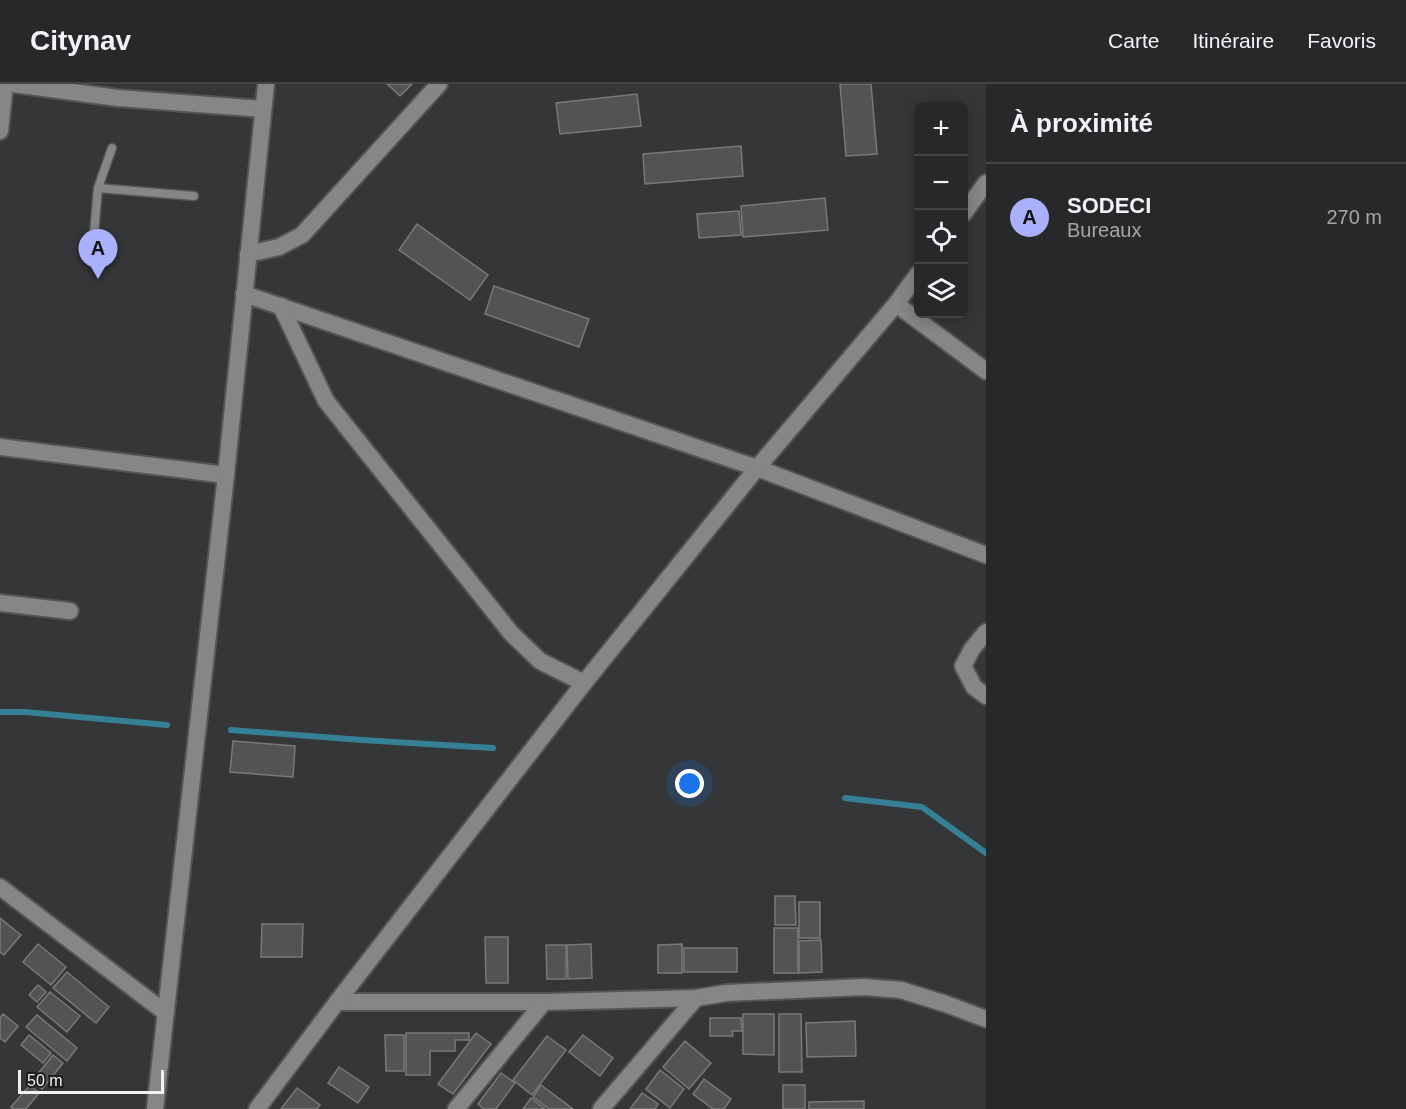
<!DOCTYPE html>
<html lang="fr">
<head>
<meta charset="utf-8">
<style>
	:root { --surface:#272829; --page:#333435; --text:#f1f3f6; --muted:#a4a6a8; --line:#434446; --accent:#a9b0fc }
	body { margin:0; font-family:Arial,sans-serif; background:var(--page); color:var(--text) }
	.controls { position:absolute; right:18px; top:18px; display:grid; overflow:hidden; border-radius:9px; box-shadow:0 3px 15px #0003 }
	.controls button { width:54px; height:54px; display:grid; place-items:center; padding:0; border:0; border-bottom:2px solid var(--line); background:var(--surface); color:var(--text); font:30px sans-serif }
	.scale { position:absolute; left:18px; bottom:15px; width:146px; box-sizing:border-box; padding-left:6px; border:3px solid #f0f1f3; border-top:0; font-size:16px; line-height:21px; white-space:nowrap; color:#f0f1f3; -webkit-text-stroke:4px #1c1d1e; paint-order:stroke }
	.you { position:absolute; left:690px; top:700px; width:21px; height:21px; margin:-15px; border:4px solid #fff; border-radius:50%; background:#1a73e8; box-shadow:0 0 0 9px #1a73e833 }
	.badge { display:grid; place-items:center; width:39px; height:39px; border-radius:50%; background:var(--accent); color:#111; font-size:20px; font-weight:700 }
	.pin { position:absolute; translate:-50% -50px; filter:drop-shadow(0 2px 3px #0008) }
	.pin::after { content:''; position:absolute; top:32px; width:21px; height:18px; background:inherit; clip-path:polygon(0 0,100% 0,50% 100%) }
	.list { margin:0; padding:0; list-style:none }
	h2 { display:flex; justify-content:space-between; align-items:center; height:78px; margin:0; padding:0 24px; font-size:26px }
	h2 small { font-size:20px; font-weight:400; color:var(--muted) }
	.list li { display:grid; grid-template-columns:39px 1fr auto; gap:18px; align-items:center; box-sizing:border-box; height:108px; padding:0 24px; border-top:2px solid var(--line) }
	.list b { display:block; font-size:22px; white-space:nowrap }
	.list p { margin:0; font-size:20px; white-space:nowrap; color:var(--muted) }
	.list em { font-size:20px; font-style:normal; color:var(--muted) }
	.icon { flex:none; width:33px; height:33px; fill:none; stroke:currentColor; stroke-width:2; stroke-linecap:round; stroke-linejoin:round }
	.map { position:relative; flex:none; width:986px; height:1025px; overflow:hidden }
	header { display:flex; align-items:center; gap:36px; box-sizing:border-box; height:84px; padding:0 30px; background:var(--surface); border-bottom:2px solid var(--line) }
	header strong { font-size:28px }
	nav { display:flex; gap:33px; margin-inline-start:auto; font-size:21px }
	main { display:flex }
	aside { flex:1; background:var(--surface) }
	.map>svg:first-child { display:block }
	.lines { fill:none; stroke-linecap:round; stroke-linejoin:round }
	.stream { stroke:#368095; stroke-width:6 }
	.building { fill:#555252; stroke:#7b7878; stroke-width:1.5 }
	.lane-casing { stroke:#525456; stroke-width:11 }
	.street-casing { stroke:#525456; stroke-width:20 }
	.lane { stroke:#848688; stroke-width:8 }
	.street { stroke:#848688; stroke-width:16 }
</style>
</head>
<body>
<header>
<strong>Citynav</strong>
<nav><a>Carte</a><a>Itinéraire</a><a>Favoris</a></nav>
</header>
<main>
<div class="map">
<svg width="986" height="1025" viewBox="0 0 986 1025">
	<rect width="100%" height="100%" fill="#343637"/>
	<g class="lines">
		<!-- stream -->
		<g class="stream">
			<polyline points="0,628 25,628 167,641"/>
			<polyline points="231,646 362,656 493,664"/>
			<polyline points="845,714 922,723 986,769"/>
		</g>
	</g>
	<!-- building -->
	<g class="building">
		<polygon points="387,0 412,0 400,12"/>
		<polygon points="840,0 871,0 877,70 846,72"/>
		<polygon points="637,10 641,42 560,50 556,19"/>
		<polygon points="741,62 743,92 645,100 643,70"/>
		<polygon points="825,114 828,146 743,153 741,122"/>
		<polygon points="739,127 741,151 699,154 697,130"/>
		<polygon points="417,140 488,191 470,216 399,166"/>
		<polygon points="494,202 589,235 579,263 485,230"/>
		<polygon points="233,657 295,662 293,693 230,688"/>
		<polygon points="775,812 795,812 796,841 775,841"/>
		<rect x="799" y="818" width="21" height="36"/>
		<polygon points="0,834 21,851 4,871 0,868"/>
		<polygon points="262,840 303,840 302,873 261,873"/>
		<rect x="774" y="844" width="24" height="45"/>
		<polygon points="485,853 508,853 508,899 486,899"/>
		<polygon points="821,856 822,888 799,889 799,857"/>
		<polygon points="38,860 66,883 51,901 23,878"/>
		<polygon points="591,860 592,894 568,895 567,861"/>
		<polygon points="682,860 682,889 658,889 658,861"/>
		<polygon points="546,861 566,861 566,895 547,895"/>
		<rect x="684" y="864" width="53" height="24"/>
		<polygon points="67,888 109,923 96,939 53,904"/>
		<polygon points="38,901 46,908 37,918 29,911"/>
		<polygon points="50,908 80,932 67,948 37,923"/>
		<polygon points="3,930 18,942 5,958 0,954 0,934"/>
		<polygon points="743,930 774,930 774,971 743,970"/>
		<polygon points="779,930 801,930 802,988 779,988"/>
		<polygon points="37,931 77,964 67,977 26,943"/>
		<polygon points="710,934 741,934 742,947 732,947 733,952 710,952"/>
		<polygon points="855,937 856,972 807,973 806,939"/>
		<polygon points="406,949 469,949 469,956 455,956 455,967 430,967 430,991 406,991"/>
		<polygon points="476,949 491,960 453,1010 438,1000"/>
		<polygon points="29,951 51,969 43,979 21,961"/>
		<polygon points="385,951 404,951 404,987 386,987"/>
		<polygon points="583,951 613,974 600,992 569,968"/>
		<polygon points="547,952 566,966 532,1011 513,996"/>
		<polygon points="685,957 711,979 689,1005 663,983"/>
		<polygon points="53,971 63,979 42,1005 32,997"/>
		<polygon points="339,983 369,1003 358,1019 328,999"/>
		<polygon points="660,986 684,1005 670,1024 646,1005"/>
		<polygon points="501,989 515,999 496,1025 484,1025 478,1020"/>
		<polygon points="704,995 731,1015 724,1025 713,1025 693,1010"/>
		<polygon points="30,1001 39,1009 26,1025 13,1025 11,1023"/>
		<polygon points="541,1001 573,1025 549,1025 533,1013"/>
		<rect x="783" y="1001" width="22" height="24"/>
		<polygon points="297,1004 320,1021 317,1025 281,1025"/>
		<polygon points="642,1009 658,1020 655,1025 630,1025"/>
		<polygon points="531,1014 545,1025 523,1025"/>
		<polygon points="864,1017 864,1025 809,1025 809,1018"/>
	</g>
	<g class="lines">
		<!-- lane casing -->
		<g class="lane-casing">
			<g id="lane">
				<polyline points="98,104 194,112"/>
				<polyline points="93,161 98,104 112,64"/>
			</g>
		</g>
		<!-- street casing -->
		<g class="street-casing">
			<g id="street">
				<polyline points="13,0 118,14 263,25"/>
				<polyline points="0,47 5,0"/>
				<polyline points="964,129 986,99"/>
				<polyline points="248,170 279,163 302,151 439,0"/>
				<polyline points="244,210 757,384 986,471"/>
				<polyline points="896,220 986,287"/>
				<polyline points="281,222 326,317 511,549 540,577 584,599"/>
				<polyline points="0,363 226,391"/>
				<polyline points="0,519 70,527"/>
				<polyline points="986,548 972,565 963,582 974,603 986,612"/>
				<polyline points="0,803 166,929"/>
				<polyline points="337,918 544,918 696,914 726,909 864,903 901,906 946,920 986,935"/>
				<polyline points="155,1025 226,391 266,0"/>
				<polyline points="257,1025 337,918 584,599 757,384 896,220 918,190"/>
				<polyline points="456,1025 544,918"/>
				<polyline points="601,1025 696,914"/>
			</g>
		</g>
		<!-- lane -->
		<use href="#lane" class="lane"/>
		<!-- street -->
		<use href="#street" class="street"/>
	</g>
</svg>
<div class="controls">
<button>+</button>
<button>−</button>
<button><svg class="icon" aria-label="locate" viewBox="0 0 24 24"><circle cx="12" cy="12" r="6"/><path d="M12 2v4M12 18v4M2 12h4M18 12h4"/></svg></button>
<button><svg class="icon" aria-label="layers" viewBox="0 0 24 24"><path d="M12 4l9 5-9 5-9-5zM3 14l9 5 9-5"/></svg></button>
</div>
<div class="scale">50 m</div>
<div class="you"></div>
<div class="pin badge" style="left:98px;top:195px">A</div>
</div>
<aside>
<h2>À proximité<small></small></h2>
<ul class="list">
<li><span class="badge">A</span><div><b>SODECI</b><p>Bureaux</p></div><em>270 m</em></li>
</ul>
</aside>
</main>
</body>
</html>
